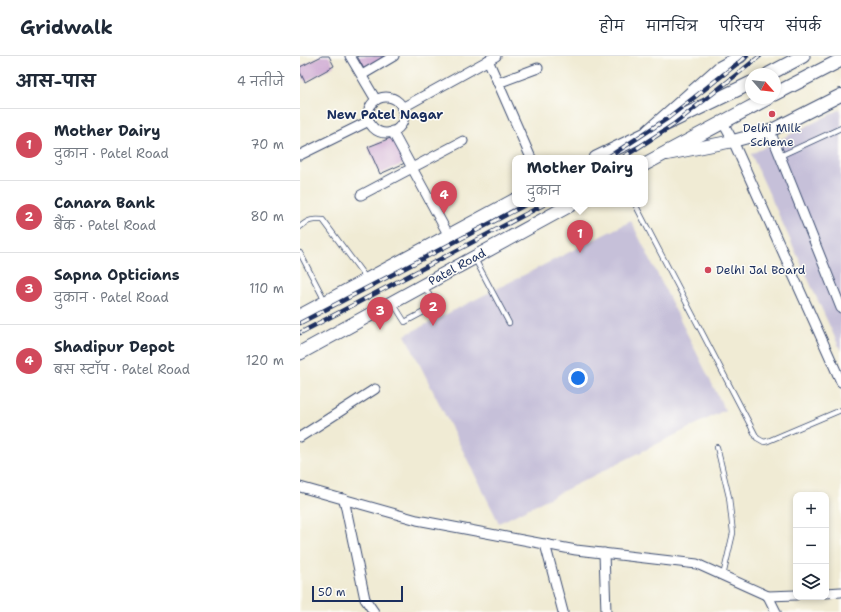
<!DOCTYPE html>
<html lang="hi">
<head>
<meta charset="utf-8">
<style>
	:root { --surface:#fff; --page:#f6f6f7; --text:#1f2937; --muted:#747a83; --line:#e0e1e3; --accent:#d1495b }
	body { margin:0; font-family:"Shantell Sans","Playpen Sans Deva",sans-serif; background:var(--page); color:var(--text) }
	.controls { position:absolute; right:12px; bottom:12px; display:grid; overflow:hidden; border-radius:8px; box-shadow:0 2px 6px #0003 }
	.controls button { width:36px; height:36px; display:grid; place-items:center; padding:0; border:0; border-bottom:1px solid var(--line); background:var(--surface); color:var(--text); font:20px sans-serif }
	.compass { position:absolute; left:445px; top:12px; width:36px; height:36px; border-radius:50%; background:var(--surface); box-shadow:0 2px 6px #0003; rotate:118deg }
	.scale { position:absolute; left:12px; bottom:10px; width:91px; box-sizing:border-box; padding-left:4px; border:2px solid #1b2f5e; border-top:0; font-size:11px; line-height:14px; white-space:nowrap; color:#1b2f5e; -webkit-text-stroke:3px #fdfcf7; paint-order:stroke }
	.you { position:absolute; left:278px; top:322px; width:14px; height:14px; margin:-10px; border:3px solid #fff; border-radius:50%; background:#1a73e8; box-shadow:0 0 0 6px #1a73e833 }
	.badge { display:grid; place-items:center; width:26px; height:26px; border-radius:50%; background:var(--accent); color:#fff; font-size:13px; font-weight:700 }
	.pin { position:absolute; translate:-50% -33px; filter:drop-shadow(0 1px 2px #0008) }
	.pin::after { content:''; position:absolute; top:21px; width:14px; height:12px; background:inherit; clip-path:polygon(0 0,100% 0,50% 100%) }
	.popup { position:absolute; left:212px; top:99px; width:136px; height:52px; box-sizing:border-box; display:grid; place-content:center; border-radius:8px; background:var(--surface); filter:drop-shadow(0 1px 3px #0005); font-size:13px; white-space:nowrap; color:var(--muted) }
	.popup b { font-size:15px; color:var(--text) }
	.popup::after { content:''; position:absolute; left:50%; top:100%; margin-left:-8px; border:8px solid transparent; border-top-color:var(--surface) }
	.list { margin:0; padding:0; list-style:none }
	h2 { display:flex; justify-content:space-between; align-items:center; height:52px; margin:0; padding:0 16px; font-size:17px }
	h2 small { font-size:13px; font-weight:400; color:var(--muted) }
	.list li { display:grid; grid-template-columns:26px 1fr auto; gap:12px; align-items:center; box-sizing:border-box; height:72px; padding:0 16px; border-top:1px solid var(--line) }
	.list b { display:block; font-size:15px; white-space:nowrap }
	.list p { margin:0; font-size:13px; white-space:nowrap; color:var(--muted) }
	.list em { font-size:13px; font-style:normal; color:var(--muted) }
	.icon { flex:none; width:22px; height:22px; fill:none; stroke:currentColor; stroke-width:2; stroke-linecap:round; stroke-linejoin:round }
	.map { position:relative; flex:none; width:541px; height:556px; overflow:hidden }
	header { display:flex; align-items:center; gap:24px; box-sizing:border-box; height:56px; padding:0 20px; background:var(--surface); border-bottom:1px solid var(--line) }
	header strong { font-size:19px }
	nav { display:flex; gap:22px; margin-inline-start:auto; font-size:14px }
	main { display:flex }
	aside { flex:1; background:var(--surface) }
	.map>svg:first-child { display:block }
	.industrial { fill:#c6c0d9 }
	.building { fill:#cca6d1 }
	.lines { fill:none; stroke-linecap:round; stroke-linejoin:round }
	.service-casing { stroke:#3b4b70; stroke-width:6 }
	.minor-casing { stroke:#3b4b70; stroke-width:11 }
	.tertiary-casing { stroke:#3b4b70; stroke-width:14 }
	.secondary-casing { stroke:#3b4b70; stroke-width:15 }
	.service { stroke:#fff; stroke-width:4.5 }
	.minor { stroke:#fff; stroke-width:9 }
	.tertiary { stroke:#fff; stroke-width:12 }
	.secondary { stroke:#fff; stroke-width:13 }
	.rail-casing { stroke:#1b2f5e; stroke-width:4.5 }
	.rail { stroke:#fdfcf7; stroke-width:3; stroke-dasharray:9; stroke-linecap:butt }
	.poi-dot { fill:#d1495b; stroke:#fdfcf7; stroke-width:1.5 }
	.labels { text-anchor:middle; stroke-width:3; stroke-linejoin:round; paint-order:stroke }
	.poi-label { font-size:12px; fill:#1b2f5e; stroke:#fdfcf7 }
	.street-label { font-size:12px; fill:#1b2f5e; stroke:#fdfcf7 }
	.neighbourhood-label { font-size:13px; font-weight:bold; fill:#1b2f5e; stroke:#fdfcf7 }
</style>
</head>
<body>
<header>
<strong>Gridwalk</strong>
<nav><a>होम</a><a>मानचित्र</a><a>परिचय</a><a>संपर्क</a></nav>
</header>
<main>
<aside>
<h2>आस-पास<small>4 नतीजे</small></h2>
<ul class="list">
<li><span class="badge">1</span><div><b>Mother Dairy</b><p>दुकान · Patel Road</p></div><em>70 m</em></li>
<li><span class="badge">2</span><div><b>Canara Bank</b><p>बैंक · Patel Road</p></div><em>80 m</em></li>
<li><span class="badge">3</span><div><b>Sapna Opticians</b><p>दुकान · Patel Road</p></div><em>110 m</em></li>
<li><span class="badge">4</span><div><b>Shadipur Depot</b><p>बस स्टॉप · Patel Road</p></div><em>120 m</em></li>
</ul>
</aside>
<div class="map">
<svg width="541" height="556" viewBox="0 0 541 556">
	<rect width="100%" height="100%" fill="#fdfcf7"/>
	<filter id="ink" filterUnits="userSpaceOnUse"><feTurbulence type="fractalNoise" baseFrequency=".025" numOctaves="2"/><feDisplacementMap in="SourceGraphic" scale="8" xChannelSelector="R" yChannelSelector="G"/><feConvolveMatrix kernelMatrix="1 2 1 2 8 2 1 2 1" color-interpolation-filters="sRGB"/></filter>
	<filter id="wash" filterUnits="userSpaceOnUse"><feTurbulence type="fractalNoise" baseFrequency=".012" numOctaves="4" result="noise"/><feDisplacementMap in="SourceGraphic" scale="16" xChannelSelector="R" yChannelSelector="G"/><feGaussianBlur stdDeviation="0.9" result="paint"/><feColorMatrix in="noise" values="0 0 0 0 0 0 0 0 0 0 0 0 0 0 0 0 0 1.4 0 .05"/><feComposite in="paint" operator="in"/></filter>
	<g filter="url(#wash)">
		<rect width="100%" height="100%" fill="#f0ebd4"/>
		<!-- industrial -->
		<g class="industrial">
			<polygon points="541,53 541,295 451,98"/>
			<polygon points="331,165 425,354 199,467 105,279"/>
		</g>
		<g id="blocks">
			<!-- building -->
			<g class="building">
				<polygon points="22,0 29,0 34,10 5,26 0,16 0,11"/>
				<polygon points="57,0 93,0 65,15"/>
				<polygon points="93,81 105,107 80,118 68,91"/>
			</g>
		</g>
	</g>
	<g filter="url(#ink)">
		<use href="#blocks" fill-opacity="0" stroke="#3b4b70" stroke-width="1"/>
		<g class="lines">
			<!-- service casing -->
			<g class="service-casing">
				<g id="service">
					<polyline points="480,100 541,72"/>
					<polyline points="335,148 457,382 464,386 468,385 541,354"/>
					<path d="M0 171C8 164 13 163 23 164L66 222"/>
					<polyline points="0,197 25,245"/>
					<polyline points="175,203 209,267"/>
					<polyline points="93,247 105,266 135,250 125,231"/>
					<polyline points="417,391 429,441 433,477 423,520"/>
				</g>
			</g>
			<!-- minor casing -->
			<g class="minor-casing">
				<g id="minor">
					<polyline points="50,0 76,44"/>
					<polyline points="188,4 231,102"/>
					<polyline points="62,19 94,0"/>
					<polyline points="198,27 238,12"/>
					<circle cx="86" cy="59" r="18"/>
					<polyline points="102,52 196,0"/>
					<polyline points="422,65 433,85 541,326"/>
					<polyline points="92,75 149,180"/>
					<polyline points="470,75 541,252"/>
					<polyline points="0,99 69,65"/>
					<polyline points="61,139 163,85"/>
					<polyline points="0,381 75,333"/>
					<polyline points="0,431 117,464 276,494 397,508 468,540 476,556"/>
					<polyline points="44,443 65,543 74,556"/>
					<polyline points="245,488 263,556"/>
					<polyline points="304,497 306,556"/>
					<polyline points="526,537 541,536"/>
					<polyline points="468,540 496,539"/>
				</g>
			</g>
			<!-- tertiary casing -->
			<g class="tertiary-casing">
				<g id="tertiary">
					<polyline points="348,75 419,12 441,0"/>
					<polyline points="367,98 433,85 470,75 541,39"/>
				</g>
			</g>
			<!-- secondary casing -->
			<g class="secondary-casing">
				<g id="secondary">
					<polyline points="469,18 503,0"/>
					<polyline points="475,38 541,4"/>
					<polyline points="296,102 451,27"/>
					<polyline points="345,108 468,42"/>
					<polyline points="0,260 215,144"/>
					<polyline points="0,297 272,148"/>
				</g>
			</g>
			<!-- service -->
			<use href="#service" class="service"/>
			<!-- minor -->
			<use href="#minor" class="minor"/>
			<!-- tertiary -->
			<use href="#tertiary" class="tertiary"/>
			<!-- secondary -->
			<use href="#secondary" class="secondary"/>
			<!-- rail casing -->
			<g class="rail-casing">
				<g id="rail">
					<polyline points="307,102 368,62 447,0"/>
					<polyline points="322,102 373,69 460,0"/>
					<polyline points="0,267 227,148"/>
					<polyline points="0,277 245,148"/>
				</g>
			</g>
			<!-- rail -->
			<use href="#rail" class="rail"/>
		</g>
	</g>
	<!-- markers -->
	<g class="poi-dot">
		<circle cx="472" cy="58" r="4"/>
		<circle cx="408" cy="214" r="4"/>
	</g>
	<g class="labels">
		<!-- poi labels -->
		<g class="poi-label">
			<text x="472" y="76">Delhi Milk<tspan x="472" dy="14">Scheme</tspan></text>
			<text x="416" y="218" text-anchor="start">Delhi Jal Board</text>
		</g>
		<!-- street labels -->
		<g class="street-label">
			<text transform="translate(157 211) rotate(-29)" y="4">Patel Road</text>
		</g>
		<!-- neighbourhood labels -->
		<g class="neighbourhood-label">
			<text x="85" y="63">New Patel Nagar</text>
		</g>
	</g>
</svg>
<div class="controls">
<button>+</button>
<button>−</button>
<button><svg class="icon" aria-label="layers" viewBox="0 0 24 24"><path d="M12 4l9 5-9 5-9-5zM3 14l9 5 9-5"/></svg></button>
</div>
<svg class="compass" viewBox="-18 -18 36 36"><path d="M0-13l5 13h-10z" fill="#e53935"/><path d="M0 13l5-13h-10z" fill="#747a83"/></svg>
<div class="scale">50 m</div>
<div class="you"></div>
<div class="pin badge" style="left:280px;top:197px">1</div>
<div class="popup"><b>Mother Dairy</b>दुकान</div>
<div class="pin badge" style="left:133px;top:270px">2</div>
<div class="pin badge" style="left:80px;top:274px">3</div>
<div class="pin badge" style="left:144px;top:158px">4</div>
</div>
</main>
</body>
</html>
